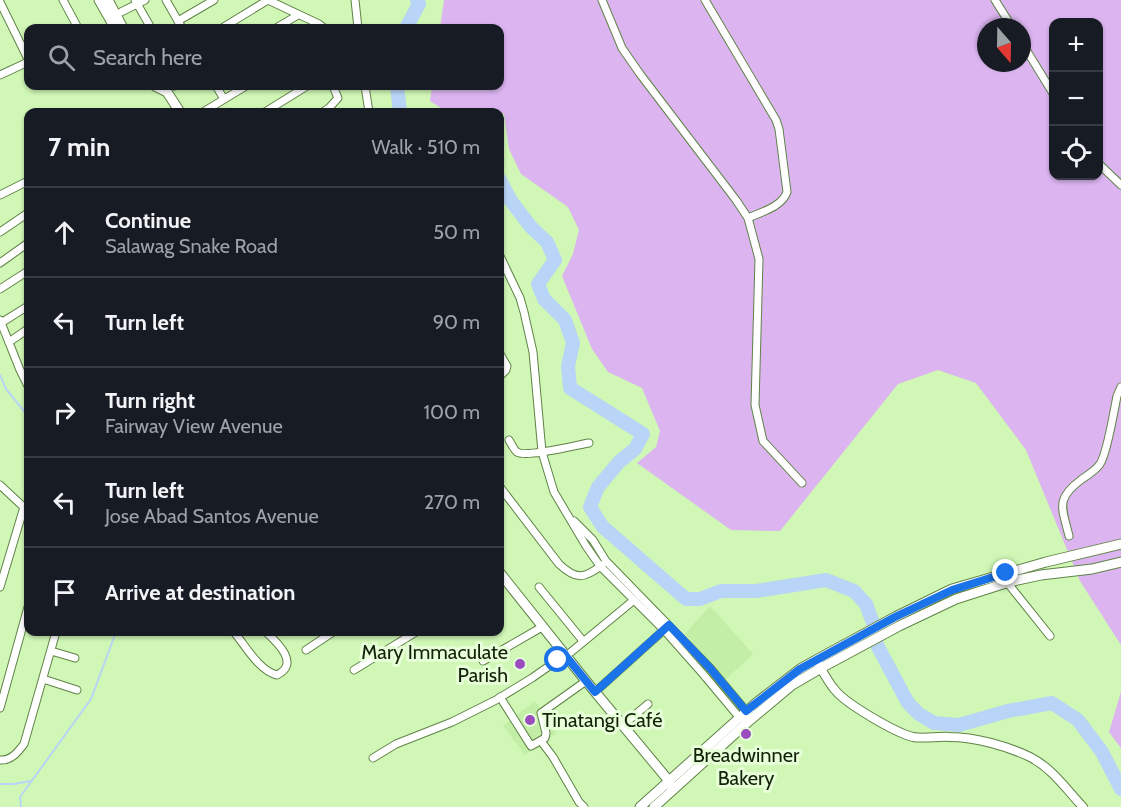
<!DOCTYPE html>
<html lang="en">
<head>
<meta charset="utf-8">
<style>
	:root { --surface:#171b24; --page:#242831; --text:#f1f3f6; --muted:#9ea1a6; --line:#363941 }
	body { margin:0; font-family:Cabin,sans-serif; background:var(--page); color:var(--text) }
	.controls { position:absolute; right:18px; top:18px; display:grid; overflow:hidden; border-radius:12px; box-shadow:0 2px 4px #0004 }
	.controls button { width:54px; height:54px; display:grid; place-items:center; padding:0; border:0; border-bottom:2px solid var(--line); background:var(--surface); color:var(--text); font:30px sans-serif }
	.compass { position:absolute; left:977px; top:18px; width:54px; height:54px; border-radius:50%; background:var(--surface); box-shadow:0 2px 4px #0004; rotate:160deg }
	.stop { position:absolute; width:18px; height:18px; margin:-14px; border:4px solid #1a73e8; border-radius:50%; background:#fff }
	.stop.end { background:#1a73e8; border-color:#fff; box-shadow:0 2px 6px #0008 }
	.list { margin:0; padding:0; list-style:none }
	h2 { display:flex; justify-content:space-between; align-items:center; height:78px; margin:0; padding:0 24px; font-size:26px }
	h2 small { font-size:20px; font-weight:400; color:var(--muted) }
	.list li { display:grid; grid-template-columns:39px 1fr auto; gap:18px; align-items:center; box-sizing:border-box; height:90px; padding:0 24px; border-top:2px solid var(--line) }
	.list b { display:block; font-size:22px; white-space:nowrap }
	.list p { margin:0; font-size:20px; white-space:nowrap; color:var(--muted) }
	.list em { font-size:20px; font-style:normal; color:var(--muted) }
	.icon { flex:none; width:33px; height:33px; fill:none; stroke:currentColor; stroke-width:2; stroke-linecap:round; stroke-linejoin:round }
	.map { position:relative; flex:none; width:1121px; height:807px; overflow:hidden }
	.search { position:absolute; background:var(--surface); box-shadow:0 2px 4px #0004; left:24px; top:24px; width:480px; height:66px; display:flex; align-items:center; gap:15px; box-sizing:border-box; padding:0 21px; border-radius:12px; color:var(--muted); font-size:22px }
	.panel { position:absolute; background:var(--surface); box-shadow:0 2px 4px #0004; left:24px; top:108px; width:480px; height:528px; border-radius:12px }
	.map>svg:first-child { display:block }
	.built { fill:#c3eea6 }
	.green { fill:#dbb4f0; fill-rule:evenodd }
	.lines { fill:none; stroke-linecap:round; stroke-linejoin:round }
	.stream { stroke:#b8d4f6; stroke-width:2 }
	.river { stroke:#b8d4f6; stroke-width:14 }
	.minor-casing { stroke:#608347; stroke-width:9 }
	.tertiary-casing { stroke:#608347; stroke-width:10 }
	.secondary-casing { stroke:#608347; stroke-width:11 }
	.minor { stroke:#fff; stroke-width:7 }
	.tertiary { stroke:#fff; stroke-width:8 }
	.secondary { stroke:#fff; stroke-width:9 }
	.route { stroke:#1a73e8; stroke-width:8 }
	.poi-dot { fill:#9a4dbf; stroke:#e7ffd8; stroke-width:2 }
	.labels { text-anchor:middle; stroke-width:6; stroke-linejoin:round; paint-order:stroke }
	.poi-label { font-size:20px; fill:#132109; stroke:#e7ffd8; text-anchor:end }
</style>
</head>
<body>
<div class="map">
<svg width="1121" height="807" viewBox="0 0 1121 807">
	<rect width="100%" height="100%" fill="#d0f7b6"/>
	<!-- built -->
	<g class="built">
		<polygon points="710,606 753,654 725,680 685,634"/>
		<polygon points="574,685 577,689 547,715 556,734 525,755 503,726 535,701 540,708"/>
	</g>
	<!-- green -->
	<g class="green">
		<path d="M444 0H1121V645L1080 581 1026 450 976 383 938 370 898 384 780 531 731 530 637 463 656 447 660 431 642 388 608 372 592 349 562 276 573 254 579 230 568 207 521 174 509 149 504 114 495 111 480 108 460 112H447L430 101 432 86H500V28H440ZM1054 22H1098V176H1054ZM986 27H1022V63H986Z"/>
		<polygon points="1121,692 1121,748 1109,732"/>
	</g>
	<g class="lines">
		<!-- stream -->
		<g class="stream">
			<polyline points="0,375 6,389 28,416"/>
			<polyline points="0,784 14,784 30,781"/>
			<polyline points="21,807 20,797 91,699 116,632"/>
		</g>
		<!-- river -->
		<g class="river">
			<polyline points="406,28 419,4 417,0"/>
			<polyline points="397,86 400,112"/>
			<polyline points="500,180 511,201 531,227 547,242 555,260 538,284 544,299 565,320 573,343 568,366 570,388 643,434 635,449 619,462 598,487 590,507 603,527 686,599 700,599 721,591 756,591 826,580 854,591 866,604 873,623 877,645 908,703 919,714 934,723 959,725 1008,711 1052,703 1078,720 1102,752 1121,789"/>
		</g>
		<!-- minor casing -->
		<g class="minor-casing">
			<g id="minor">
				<polyline points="63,0 78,28"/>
				<polyline points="135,0 151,28"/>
				<polyline points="166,0 182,28"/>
				<polyline points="268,0 319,24 324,28"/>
				<polyline points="355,0 358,28"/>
				<polyline points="602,0 622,48 640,74 736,200 748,218 759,259 755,405 763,441 802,483"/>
				<path d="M705 0 776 120 779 129 787 192C782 207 761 212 748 218"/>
				<polyline points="995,0 1012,27"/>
				<polyline points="0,2 28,59"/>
				<polyline points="121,12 145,0"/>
				<polyline points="178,21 214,0"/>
				<polyline points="222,28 268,0"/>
				<polyline points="276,28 298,15"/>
				<polyline points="1022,43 1054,95"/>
				<polyline points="0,75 28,62"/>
				<polyline points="173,86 174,86"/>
				<polyline points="216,86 224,99"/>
				<polyline points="365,86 369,112"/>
				<polyline points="203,112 246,86"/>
				<polyline points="265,112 307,86"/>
				<polyline points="323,112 329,108 338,98 333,86"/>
				<polyline points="1098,163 1121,185"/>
				<polyline points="0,195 28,181"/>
				<polyline points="0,232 28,213"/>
				<polyline points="500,256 520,298 524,312 533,352 542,452 554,492 586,546 600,566 664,630 703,674 739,717 742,718"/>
				<polyline points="0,263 28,243"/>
				<polyline points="0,289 28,271"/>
				<polyline points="0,320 20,370 28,386"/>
				<polyline points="1,323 28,306"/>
				<polyline points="9,342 28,329"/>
				<polyline points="500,354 507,366 506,370 500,376"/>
				<path d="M509 440C511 443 514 450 517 452 526 458 577 445 589 443"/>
				<polyline points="0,485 28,511"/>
				<path d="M500 487 559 564C576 580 584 579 602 565"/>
				<polyline points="574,521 593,540 606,561 710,668 746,711 747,716"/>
				<path d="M1069 536C1062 507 1055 499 1082 479 1088 475 1096 470 1100 464 1107 454 1114 411 1117 396L1121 387"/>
				<polyline points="1008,578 1010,586 1050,636"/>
				<polyline points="0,587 24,507"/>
				<polyline points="539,587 583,641"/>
				<path d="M234 632C245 645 259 671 277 675 300 664 278 643 266 632"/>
				<polyline points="306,650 333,632"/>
				<polyline points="51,651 75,658"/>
				<polyline points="571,652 634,600"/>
				<polyline points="483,661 542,627"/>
				<polyline points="354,670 416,632"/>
				<polyline points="43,679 77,690"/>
				<polyline points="595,692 665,629"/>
				<polyline points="500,697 531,746 545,738 546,733 541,713 586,681"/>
				<polyline points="0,708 28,607"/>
				<polyline points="623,725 648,704"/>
				<polyline points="541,741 553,757 579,802 584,807"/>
				<polyline points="373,758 396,744 452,722 496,700 532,678 565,655"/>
				<path d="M0 760C11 761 18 752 24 744L56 632"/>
			</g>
		</g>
		<!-- tertiary casing -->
		<g class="tertiary-casing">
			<path id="tertiary" d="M818 663C823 672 828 682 835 690 846 704 896 733 913 737 925 739 938 736 950 737 975 737 1007 746 1030 757 1052 768 1066 789 1083 807"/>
		</g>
		<!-- secondary casing -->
		<g class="secondary-casing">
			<g id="secondary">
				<polyline points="99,0 115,28"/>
				<polyline points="108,0 123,28"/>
				<polyline points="155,86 167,92 180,112"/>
				<polyline points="500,573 586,681 669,781 671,786"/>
				<polyline points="640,807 756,703 800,669 816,660 895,617 952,589 1046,562 1121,544"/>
				<polyline points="654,807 749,721 792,685 821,668 899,626 956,599 1009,582 1041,575 1092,569 1121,562"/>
			</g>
		</g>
		<!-- minor -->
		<use href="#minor" class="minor"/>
		<!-- tertiary -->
		<use href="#tertiary" class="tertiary"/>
		<!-- secondary -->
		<use href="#secondary" class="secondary"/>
	</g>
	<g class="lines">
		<!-- route -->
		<polyline class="route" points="558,660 565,655 595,692 669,625 710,668 746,711 800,669 895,617 952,590 1006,573"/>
	</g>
	<!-- markers -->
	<g class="poi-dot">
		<circle cx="520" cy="664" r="6"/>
		<circle cx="530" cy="720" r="6"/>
		<circle cx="746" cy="734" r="6"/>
	</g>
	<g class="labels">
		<!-- poi labels -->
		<g class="poi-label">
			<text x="508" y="659">Mary Immaculate<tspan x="508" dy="23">Parish</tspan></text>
			<text x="542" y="727" text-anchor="start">Tinatangi Café</text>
			<text x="746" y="762" text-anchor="middle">Breadwinner<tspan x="746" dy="23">Bakery</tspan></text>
		</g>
	</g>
</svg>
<div class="controls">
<button>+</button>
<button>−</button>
<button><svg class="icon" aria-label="locate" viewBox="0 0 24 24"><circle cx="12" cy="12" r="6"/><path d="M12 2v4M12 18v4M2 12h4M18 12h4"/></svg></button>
</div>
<svg class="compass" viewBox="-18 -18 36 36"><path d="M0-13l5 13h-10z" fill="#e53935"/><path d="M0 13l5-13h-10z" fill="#9ea1a6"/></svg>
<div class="stop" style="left:558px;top:660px"></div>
<div class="stop end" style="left:1006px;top:573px"></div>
<div class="search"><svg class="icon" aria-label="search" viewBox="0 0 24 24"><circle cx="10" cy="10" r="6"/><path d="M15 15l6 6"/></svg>Search here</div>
<section class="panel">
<h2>7 min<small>Walk · 510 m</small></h2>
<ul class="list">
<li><svg class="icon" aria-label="ahead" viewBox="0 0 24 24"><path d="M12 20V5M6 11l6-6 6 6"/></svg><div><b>Continue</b><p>Salawag Snake Road</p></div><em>50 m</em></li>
<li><svg class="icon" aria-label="left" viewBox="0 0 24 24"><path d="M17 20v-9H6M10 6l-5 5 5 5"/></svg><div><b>Turn left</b></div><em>90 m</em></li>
<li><svg class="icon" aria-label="right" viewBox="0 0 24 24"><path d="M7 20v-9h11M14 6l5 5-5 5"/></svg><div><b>Turn right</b><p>Fairway View Avenue</p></div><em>100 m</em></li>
<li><svg class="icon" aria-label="left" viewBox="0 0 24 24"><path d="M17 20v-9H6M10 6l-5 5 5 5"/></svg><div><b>Turn left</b><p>Jose Abad Santos Avenue</p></div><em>270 m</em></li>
<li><svg class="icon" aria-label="arrive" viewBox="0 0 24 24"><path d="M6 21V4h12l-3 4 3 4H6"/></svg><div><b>Arrive at destination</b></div></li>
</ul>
</section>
</div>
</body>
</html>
